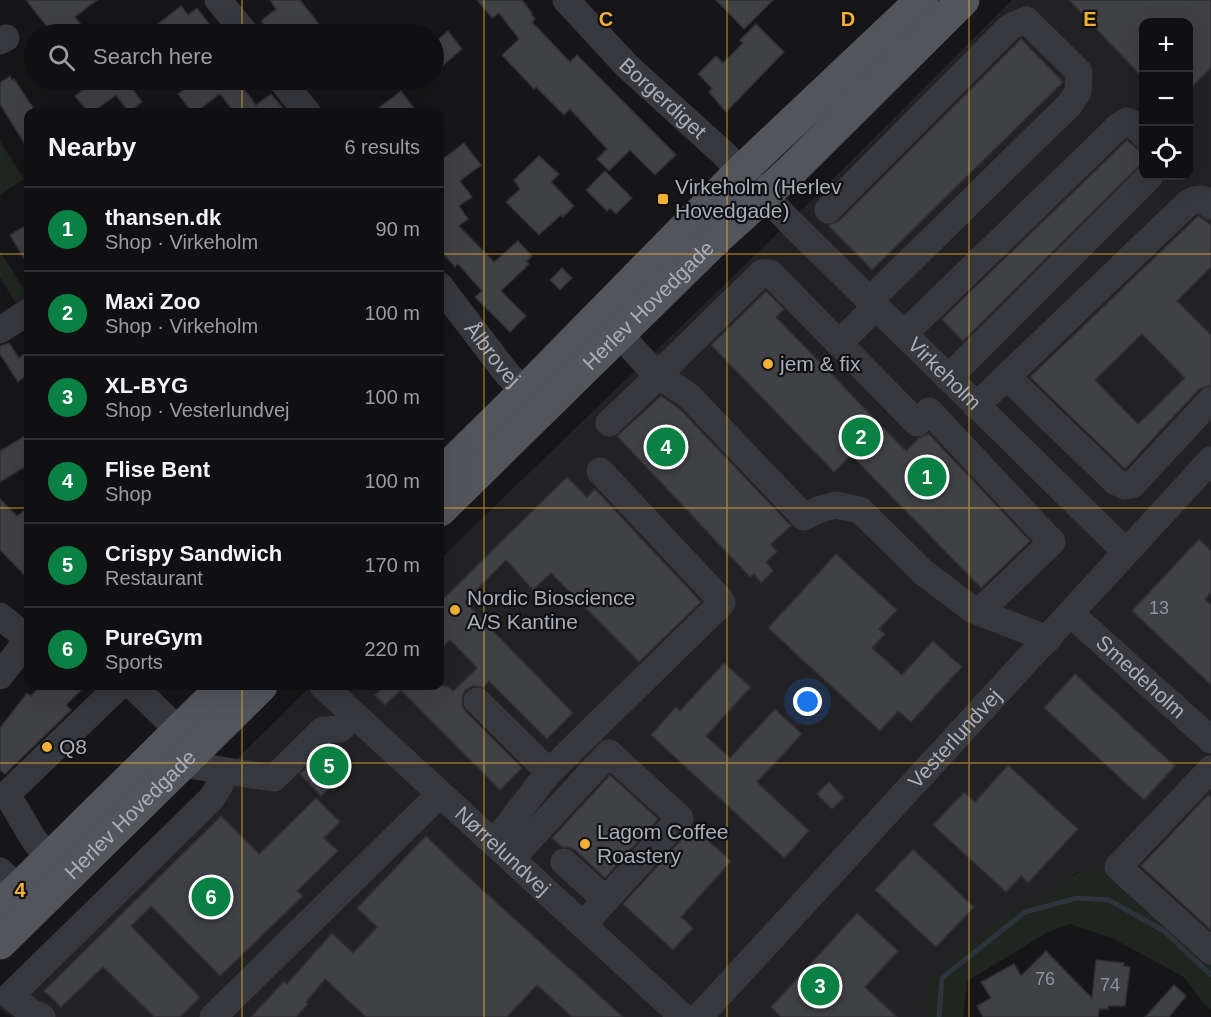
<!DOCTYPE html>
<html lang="en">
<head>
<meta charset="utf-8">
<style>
	:root { --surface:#101012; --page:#19191b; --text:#f1f3f6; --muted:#9c9d9f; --line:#303032; --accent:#0b8043 }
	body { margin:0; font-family:Helvetica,sans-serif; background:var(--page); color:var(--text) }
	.controls { position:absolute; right:18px; top:18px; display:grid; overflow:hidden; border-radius:12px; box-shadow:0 6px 24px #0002 }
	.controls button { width:54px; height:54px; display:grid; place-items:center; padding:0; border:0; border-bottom:2px solid var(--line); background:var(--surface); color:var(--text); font:30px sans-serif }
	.you { position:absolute; left:808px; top:702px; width:21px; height:21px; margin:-15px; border:4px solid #fff; border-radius:50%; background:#1a73e8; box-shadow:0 0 0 9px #1a73e833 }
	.badge { display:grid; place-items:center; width:39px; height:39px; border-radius:50%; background:var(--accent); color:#fff; font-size:20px; font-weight:700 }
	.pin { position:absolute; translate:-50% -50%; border:3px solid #fff; box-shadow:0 2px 6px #0006 }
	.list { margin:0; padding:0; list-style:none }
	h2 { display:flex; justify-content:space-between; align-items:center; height:78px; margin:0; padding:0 24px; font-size:26px }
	h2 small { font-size:20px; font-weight:400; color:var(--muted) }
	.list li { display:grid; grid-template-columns:39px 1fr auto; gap:18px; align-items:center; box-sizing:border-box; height:84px; padding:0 24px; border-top:2px solid var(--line) }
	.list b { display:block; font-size:22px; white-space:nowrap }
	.list p { margin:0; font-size:20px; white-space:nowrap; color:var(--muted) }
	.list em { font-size:20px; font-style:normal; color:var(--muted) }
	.icon { flex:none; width:33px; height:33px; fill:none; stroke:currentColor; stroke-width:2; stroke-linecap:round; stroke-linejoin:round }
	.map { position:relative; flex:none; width:1211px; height:1017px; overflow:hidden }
	.search { position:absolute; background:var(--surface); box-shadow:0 6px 24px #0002; left:24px; top:24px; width:420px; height:66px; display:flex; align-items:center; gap:15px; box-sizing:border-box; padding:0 21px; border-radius:33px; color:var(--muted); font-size:22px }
	.panel { position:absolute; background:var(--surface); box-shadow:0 6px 24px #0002; left:24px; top:108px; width:420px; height:582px; border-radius:12px }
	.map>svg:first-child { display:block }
	.built { fill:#222225; fill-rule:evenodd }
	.green { fill:#1e261f }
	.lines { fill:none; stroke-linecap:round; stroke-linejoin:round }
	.stream { stroke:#2c353c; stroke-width:5 }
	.building { fill:#404145; stroke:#303034; stroke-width:1.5; fill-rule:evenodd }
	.minor { stroke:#37383d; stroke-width:27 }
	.major { stroke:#53555c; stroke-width:33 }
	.grid { fill:none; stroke:#f2b134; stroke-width:1.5; stroke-opacity:0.55 }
	.poi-dot { fill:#f2b134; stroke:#111113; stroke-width:2 }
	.labels { text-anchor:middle; stroke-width:4.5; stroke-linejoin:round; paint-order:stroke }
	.number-label { font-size:18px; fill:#8e929b }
	.street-label { font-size:21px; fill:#a8adb8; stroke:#111113 }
	.poi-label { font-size:21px; fill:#a8adb8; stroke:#111113; text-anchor:start }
	.grid-label { font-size:20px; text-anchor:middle; font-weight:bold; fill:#f2b134; stroke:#111113; stroke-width:4.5; stroke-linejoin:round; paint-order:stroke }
</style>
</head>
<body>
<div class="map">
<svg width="1211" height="1017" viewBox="0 0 1211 1017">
	<rect width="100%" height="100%" fill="#161618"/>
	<!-- built -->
	<path class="built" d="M1012 0H1211V974L1079 871 935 976 930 1017H12L0 1009V991L311 686H440V559L813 199ZM1144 22H1188V176H1144Z"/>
	<!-- green -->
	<g class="green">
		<polygon points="0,141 24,179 0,195"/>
		<polygon points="0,251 28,296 16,304 0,277"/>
		<polygon points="1091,865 1154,914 1211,963 1211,1009 1204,1004 1184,977 1112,938 1070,924 1048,932 967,981 963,1017 925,1017 930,979 996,924"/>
	</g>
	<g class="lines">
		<!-- stream -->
		<polyline class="stream" points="939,1017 942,978 1025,912 1077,898 1109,900 1164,931 1211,975"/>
	</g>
	<!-- building -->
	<g class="building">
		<polygon points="26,0 97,0 75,17 88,34 53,34"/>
		<polygon points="270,0 300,0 327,34 271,34 261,21 276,9"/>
		<polygon points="477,0 522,0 532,13 531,14 535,19 532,22 570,62 577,55 676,155 655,175 630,150 609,171 597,159 607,149 570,109 564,115 536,87 534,89 502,55 519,39 499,13 492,18"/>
		<polygon points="716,0 773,0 744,29"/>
		<polygon points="1069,0 1211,0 1211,68 1188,91 1188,22 1143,22 1143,78"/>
		<polygon points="181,6 188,15 197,8 210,25 198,34 164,34 157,25"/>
		<polygon points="756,24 784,52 726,112 709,92 712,88 698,74 716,56 723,63 743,43 740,40"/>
		<polygon points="448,31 462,49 434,73 434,43"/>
		<polygon points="1021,39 1063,82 872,270 828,225 839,221"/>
		<polygon points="10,76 12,80 14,79 36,112 28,112 28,149 0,104 0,83"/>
		<polygon points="96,80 135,80 129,84 142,102 129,112 116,95 93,112 88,112 75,96"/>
		<polygon points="198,80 240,80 238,81 256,105 271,94 286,112 234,112 220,94 196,112 192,112 178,94"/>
		<polygon points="401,91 417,112 373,112"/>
		<polygon points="1127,140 1143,154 1143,162 963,341 942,319"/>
		<polygon points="464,143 481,165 460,181 472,197 459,206 468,219 459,226 494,262 518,241 532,256 527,261 529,264 501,291 526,316 510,332 475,297 482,291 458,264 455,267 440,250 440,161"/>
		<polygon points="539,156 559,174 551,182 574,206 563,217 561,215 539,235 506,202 520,189 514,180"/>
		<polygon points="605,171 632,198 616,214 610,208 607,211 586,190"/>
		<path d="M1198 216 1211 225V267L1177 301 1211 335V385L1199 389 1125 469 1030 377ZM1142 334 1185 378 1138 424 1095 380Z"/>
		<polygon points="28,224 28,265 10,235"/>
		<polygon points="562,268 572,278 560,290 550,280"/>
		<polygon points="766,291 784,309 776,317 906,451 919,438 929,434 1030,541 981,588 851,455 834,472 711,345"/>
		<polygon points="9,343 19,358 28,351 28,374 18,382 0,354 0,346"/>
		<polygon points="661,396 680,409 791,526 771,544 777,552 766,562 773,571 761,583 754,574 750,577 617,436"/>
		<polygon points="28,434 28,465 0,482 0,451"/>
		<polygon points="567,477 587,497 595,489 701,602 639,662 551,573 533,590 506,560 465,602 573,713 547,739 489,681 483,687 473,686 465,690 462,698 462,705 466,712 522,768 500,790 401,690 385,705 375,695 385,686 447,686 453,691 477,668 450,640 440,650 440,602"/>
		<polygon points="0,499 17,516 28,508 28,579 0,550"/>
		<polygon points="1199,539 1211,551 1211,592 1205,599 1211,605 1211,685 1132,611"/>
		<polygon points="836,554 897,610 879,629 885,634 872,648 902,675 933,641 962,667 911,722 898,711 880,731 768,628"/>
		<polygon points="724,663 751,687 706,736 730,758 775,709 802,734 757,782 809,831 784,858 651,735 676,707 680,711"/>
		<polygon points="1075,674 1175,766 1144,800 1044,708"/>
		<polygon points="40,686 85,686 66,705 71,710 5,774 0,770 0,728 27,693 31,696"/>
		<polygon points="324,751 329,756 334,751 351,768 321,796 300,774"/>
		<polygon points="1008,765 1078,829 1028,883 1021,876 1006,892 933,825 964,792 975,802"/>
		<polygon points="610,775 658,819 605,878 575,850 568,847 562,847 552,838"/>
		<polygon points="829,782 844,797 832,809 817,794"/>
		<polygon points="1208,795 1211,797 1211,930 1141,866"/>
		<polygon points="316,798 340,822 324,838 338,851 297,891 303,896 220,976 151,906 131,926 200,997 180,1017 154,1017 103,967 61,1007 44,991 221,816 259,854"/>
		<polygon points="693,827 731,861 681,917 693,928 673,950 623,904"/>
		<polygon points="426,836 477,885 623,1017 572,1017 537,985 507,1017 366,1017 325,979 306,1002 308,1004 296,1017 251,1017 284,981 287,984 332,933 353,953 377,927 357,908"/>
		<polygon points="913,849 974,907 936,947 875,890"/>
		<polygon points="857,913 898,951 865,987 897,1017 781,1017 771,1007"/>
		<polygon points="1046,951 1092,998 1096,960 1124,963 1123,966 1130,967 1125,1006 1108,1006 1108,1009 1099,1009 1098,1017 983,1017 977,1006 991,998 981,982 1014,964 1021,976"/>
		<polygon points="1174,985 1186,996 1169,1017 1145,1017"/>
	</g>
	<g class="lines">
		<!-- minor -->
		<g class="minor">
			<polyline points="218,0 246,34"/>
			<path id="s1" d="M566 0 627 66 723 153 794 226 1126 552"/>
			<polyline points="0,41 6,38"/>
			<polyline points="281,80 307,112"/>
			<polyline points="828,210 1010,27 1026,20 1079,72 1078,92 1070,104 869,301"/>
			<path id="s2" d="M440 286 508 375 525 391"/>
			<polyline points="0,330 28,312"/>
			<polyline points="904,334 1119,126 1127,121 1132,123 1144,135"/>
			<polyline points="839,343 876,307"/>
			<polyline points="654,372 659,371 669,364 762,273 770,273 917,423 929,411 1052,542 979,612"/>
			<polyline points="654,372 690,397 804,517 818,510 836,505 860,510 923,572 973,610 1048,639"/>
			<polyline points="1007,377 1116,482 1125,486 1132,485 1211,400"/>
			<polyline points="948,378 1150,176"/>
			<polyline points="976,406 1187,204 1194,200 1203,199 1211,206"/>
			<polyline points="609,423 651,383 654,372 619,334"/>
			<path id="s3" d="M1071 614 1211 740"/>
			<polyline points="0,616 28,639 0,676"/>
			<polyline points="133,686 178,730"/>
			<path id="s4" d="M323 686 683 1017"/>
			<polyline points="477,701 549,772"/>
			<polyline points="181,764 274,778 323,730 340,729 354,715"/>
			<polyline points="1211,769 1118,867 1211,951"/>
			<polyline points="494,843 549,772 722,603 720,599 600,471"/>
			<polyline points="49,858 34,840 7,794 119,686"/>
			<polyline points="511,859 609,753 680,818 583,925"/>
			<polyline points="564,862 606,900"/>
			<polyline points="0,871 18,888"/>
			<polyline points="42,1017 31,1012 10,996 212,798 227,772"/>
			<polyline points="213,1017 440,794"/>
			<path id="s5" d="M699 1017 1211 460"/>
		</g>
		<!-- major -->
		<g class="major">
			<polyline points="440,475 525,391 740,172 922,0"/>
			<path id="s6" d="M440 510 716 239 793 169 963 0"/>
			<polyline points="0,907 224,686"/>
			<path id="s7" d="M0 943 261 686"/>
		</g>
	</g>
	<!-- grid -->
	<path class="grid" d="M242 0V34M484 0V1017M727 0V1017M969 0V1017M242 80V112M0 254H28M440 254H1211M0 508H28M440 508H1211M242 686V1017M0 763H1211"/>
	<!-- markers -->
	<g class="poi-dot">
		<rect x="657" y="193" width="12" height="12" rx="3"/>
		<circle cx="768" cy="364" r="6"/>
		<circle cx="455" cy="610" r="6"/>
		<circle cx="47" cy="747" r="6"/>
		<circle cx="585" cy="844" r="6"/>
	</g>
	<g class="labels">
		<!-- number labels -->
		<g class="number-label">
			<text x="1159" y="614">13</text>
			<text x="1045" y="985">76</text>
			<text x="1110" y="991">74</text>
		</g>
		<!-- street labels -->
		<g class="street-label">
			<text dy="7" stroke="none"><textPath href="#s1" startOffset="138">Borgerdiget</textPath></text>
			<text dy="7" stroke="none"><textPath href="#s6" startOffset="292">Herlev Hovedgade</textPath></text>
			<text dy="7" stroke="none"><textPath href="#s2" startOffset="86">Ålbrovej</textPath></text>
			<text dy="7" stroke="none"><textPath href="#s1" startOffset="532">Virkeholm</textPath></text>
			<text dy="7" stroke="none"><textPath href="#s3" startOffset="94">Smedeholm</textPath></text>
			<text dy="7" stroke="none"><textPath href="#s5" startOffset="378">Vesterlundvej</textPath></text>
			<text dy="7" stroke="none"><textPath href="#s7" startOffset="183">Herlev Hovedgade</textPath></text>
			<text dy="7" stroke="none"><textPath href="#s4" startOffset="244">Nørrelundvej</textPath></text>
		</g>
		<!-- poi labels -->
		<g class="poi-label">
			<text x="675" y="194">Virkeholm (Herlev<tspan x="675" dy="24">Hovedgade)</tspan></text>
			<text x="780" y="371">jem &amp; fix</text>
			<text x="467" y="605">Nordic Bioscience<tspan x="467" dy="24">A/S Kantine</tspan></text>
			<text x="59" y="754">Q8</text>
			<text x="597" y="839">Lagom Coffee<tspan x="597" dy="24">Roastery</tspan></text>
		</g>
	</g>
	<g class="grid-label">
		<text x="606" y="26">C</text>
		<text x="848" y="26">D</text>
		<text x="1090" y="26">E</text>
		<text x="20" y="897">4</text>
	</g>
</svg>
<div class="controls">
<button>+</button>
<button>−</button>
<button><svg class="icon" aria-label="locate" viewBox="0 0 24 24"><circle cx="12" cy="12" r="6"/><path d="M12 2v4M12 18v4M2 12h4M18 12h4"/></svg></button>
</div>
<div class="you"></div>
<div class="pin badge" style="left:927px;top:477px">1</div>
<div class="pin badge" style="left:861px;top:437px">2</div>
<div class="pin badge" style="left:820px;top:986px">3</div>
<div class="pin badge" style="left:666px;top:447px">4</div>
<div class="pin badge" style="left:329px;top:766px">5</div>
<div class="pin badge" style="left:211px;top:897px">6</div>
<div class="search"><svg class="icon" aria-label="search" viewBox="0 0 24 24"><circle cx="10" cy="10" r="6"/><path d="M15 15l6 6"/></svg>Search here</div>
<section class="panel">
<h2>Nearby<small>6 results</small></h2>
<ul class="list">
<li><span class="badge">1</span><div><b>thansen.dk</b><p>Shop · Virkeholm</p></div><em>90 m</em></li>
<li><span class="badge">2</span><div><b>Maxi Zoo</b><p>Shop · Virkeholm</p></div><em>100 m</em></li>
<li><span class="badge">3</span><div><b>XL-BYG</b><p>Shop · Vesterlundvej</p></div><em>100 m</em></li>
<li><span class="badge">4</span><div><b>Flise Bent</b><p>Shop</p></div><em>100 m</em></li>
<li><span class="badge">5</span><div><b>Crispy Sandwich</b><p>Restaurant</p></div><em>170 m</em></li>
<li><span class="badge">6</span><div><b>PureGym</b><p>Sports</p></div><em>220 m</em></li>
</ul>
</section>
</div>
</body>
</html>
